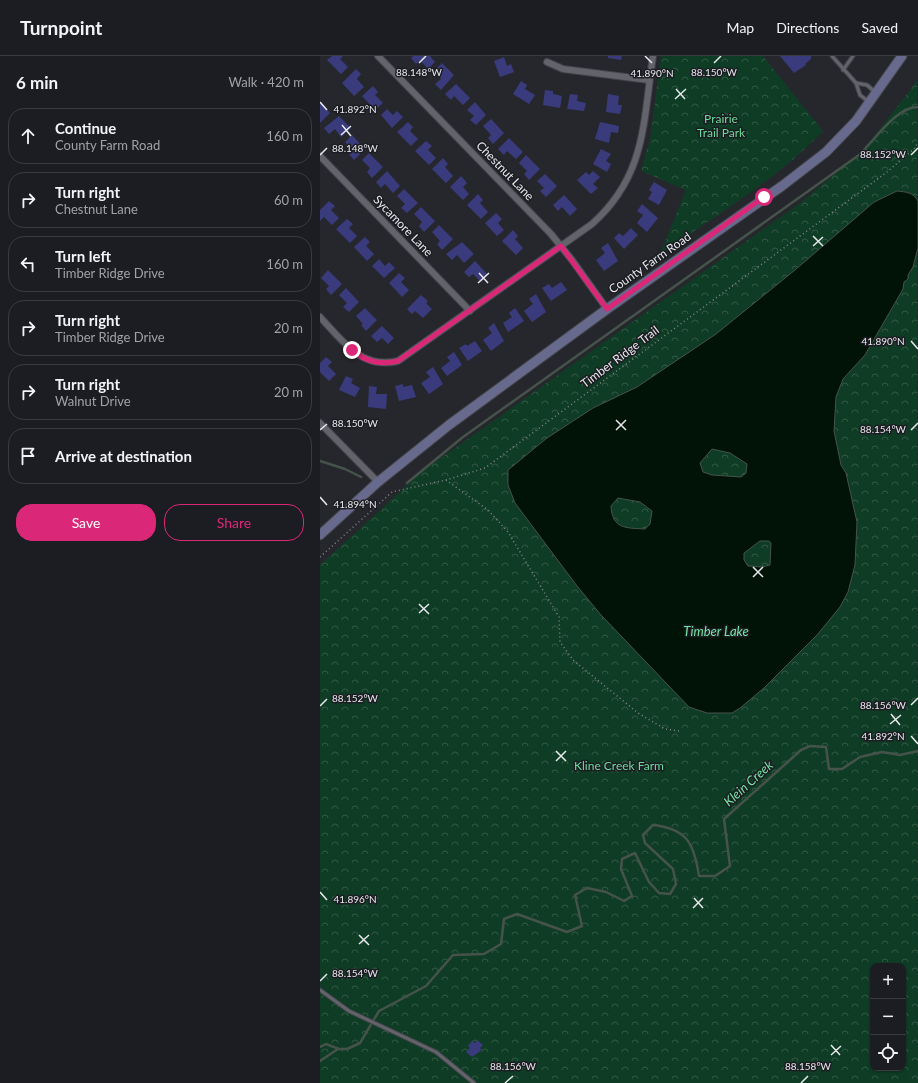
<!DOCTYPE html>
<html lang="en">
<head>
<meta charset="utf-8">
<style>
	:root { --surface:#1c1d22; --page:#292a2f; --text:#f1f3f6; --muted:#a0a2a5; --line:#3a3b40; --accent:#db2777 }
	body { margin:0; font-family:Lato,sans-serif; background:var(--page); color:var(--text) }
	.controls { position:absolute; right:12px; bottom:12px; display:grid; overflow:hidden; border-radius:8px; box-shadow:0 1px 3px #0004 }
	.controls button { width:36px; height:36px; display:grid; place-items:center; padding:0; border:0; border-bottom:1px solid var(--line); background:var(--surface); color:var(--text); font:20px sans-serif }
	.stop { position:absolute; width:12px; height:12px; margin:-9px; border:3px solid #db2777; border-radius:50%; background:#fff }
	.stop.end { background:#db2777; border-color:#fff; box-shadow:0 1px 4px #0008 }
	.list { margin:0; padding:0; list-style:none }
	h2 { display:flex; justify-content:space-between; align-items:center; height:52px; margin:0; padding:0 16px; font-size:17px }
	h2 small { font-size:13px; font-weight:400; color:var(--muted) }
	.list li { display:grid; grid-template-columns:26px 1fr auto; gap:12px; align-items:center; box-sizing:border-box; height:56px; margin:0 8px 8px; padding:0 8px; border:1px solid var(--line); border-radius:16px }
	.list b { display:block; font-size:15px; white-space:nowrap }
	.list p { margin:0; font-size:13px; white-space:nowrap; color:var(--muted) }
	.list em { font-size:13px; font-style:normal; color:var(--muted) }
	.actions { display:flex; gap:8px; padding:12px 16px }
	.actions a { flex:1; padding:9px 0; border:1px solid var(--accent); border-radius:16px; text-align:center; font-size:14px; color:var(--accent) }
	.actions .main { background:var(--accent); color:#fff }
	.icon { flex:none; width:22px; height:22px; fill:none; stroke:currentColor; stroke-width:2; stroke-linecap:round; stroke-linejoin:round }
	.map { position:relative; flex:none; width:598px; height:1027px; overflow:hidden }
	header { display:flex; align-items:center; gap:24px; box-sizing:border-box; height:56px; padding:0 20px; background:var(--surface); border-bottom:1px solid var(--line) }
	header strong { font-size:19px }
	nav { display:flex; gap:22px; margin-inline-start:auto; font-size:14px }
	main { display:flex }
	aside { flex:1; background:var(--surface) }
	.map>svg:first-child { display:block }
	.park { fill:url(#park-crowns); fill-rule:evenodd }
	.water { fill:#001306; stroke:#46534b; fill-rule:evenodd }
	.lines { fill:none; stroke-linecap:round; stroke-linejoin:round }
	.stream { stroke:#46534b; stroke-width:2.5 }
	.building { fill:#3a3b7c }
	.lane-casing { stroke:#434449; stroke-width:5 }
	.street-casing { stroke:#434449; stroke-width:8 }
	.secondary-casing { stroke:#434449; stroke-width:11 }
	.path { stroke:#85868b; stroke-width:1.5; stroke-dasharray:1 3; stroke-linecap:butt }
	.lane { stroke:#63646b; stroke-width:3 }
	.street { stroke:#63646b; stroke-width:6 }
	.secondary { stroke:#686a8d; stroke-width:9 }
	.route { stroke:#db2777; stroke-width:5 }
	.ticks { fill:none; stroke:#e8e9ed; stroke-width:1.5 }
	.labels { text-anchor:middle; stroke-width:3; stroke-linejoin:round; paint-order:stroke }
	.park-label { font-size:12px; fill:#6cdb9b; stroke:#1c1d23 }
	.street-label { font-size:12px; fill:#e8e9ed; stroke:#1c1d23 }
	.water-label { font-size:13px; font-style:italic; fill:#76e4a4; stroke:#1c1d23 }
	.ticks-label { font-size:10px; text-anchor:middle; fill:#e8e9ed; stroke:#1c1d23; stroke-width:3; stroke-linejoin:round; paint-order:stroke }
</style>
</head>
<body>
<header>
<strong>Turnpoint</strong>
<nav><a>Map</a><a>Directions</a><a>Saved</a></nav>
</header>
<main>
<aside>
<h2>6 min<small>Walk · 420 m</small></h2>
<ul class="list">
<li><svg class="icon" aria-label="ahead" viewBox="0 0 24 24"><path d="M12 20V5M6 11l6-6 6 6"/></svg><div><b>Continue</b><p>County Farm Road</p></div><em>160 m</em></li>
<li><svg class="icon" aria-label="right" viewBox="0 0 24 24"><path d="M7 20v-9h11M14 6l5 5-5 5"/></svg><div><b>Turn right</b><p>Chestnut Lane</p></div><em>60 m</em></li>
<li><svg class="icon" aria-label="left" viewBox="0 0 24 24"><path d="M17 20v-9H6M10 6l-5 5 5 5"/></svg><div><b>Turn left</b><p>Timber Ridge Drive</p></div><em>160 m</em></li>
<li><svg class="icon" aria-label="right" viewBox="0 0 24 24"><path d="M7 20v-9h11M14 6l5 5-5 5"/></svg><div><b>Turn right</b><p>Timber Ridge Drive</p></div><em>20 m</em></li>
<li><svg class="icon" aria-label="right" viewBox="0 0 24 24"><path d="M7 20v-9h11M14 6l5 5-5 5"/></svg><div><b>Turn right</b><p>Walnut Drive</p></div><em>20 m</em></li>
<li><svg class="icon" aria-label="arrive" viewBox="0 0 24 24"><path d="M6 21V4h12l-3 4 3 4H6"/></svg><div><b>Arrive at destination</b></div></li>
</ul>
<div class="actions"><a class="main">Save</a><a>Share</a></div>
</aside>
<div class="map">
<svg width="598" height="1027" viewBox="0 0 598 1027">
	<defs>
		<pattern id="park-crowns" width="20" height="18" patternUnits="userSpaceOnUse"><rect width="20" height="18" fill="#0f3c24"/><path d="M2 6a3 3 0 1 1 6 0M12 15a3 3 0 1 1 6 0" fill="none" stroke="#325844"/></pattern>
	</defs>
	<rect width="100%" height="100%" fill="#26272d"/>
	<!-- park -->
	<g class="park">
		<path d="M341 0H443L503 75C456 124 396 160 340 198L366 134 321 115 330 83Z"/>
		<path d="M597 25 598 1027H0V509L104 414 480 147 542 96ZM553 910H583V1012H553Z"/>
	</g>
	<!-- water -->
	<path class="water" d="M577 135C586 136 593 136 598 145V192L593 211 588 219V223L584 226 583 233 545 299 523 323 516 341 514 375 521 409 526 417 537 466 535 509 528 536 520 551 497 579 444 632 420 652 412 657H387L369 651 281 559 257 530 195 447 188 429V414L227 382 273 352 317 331 396 278 475 214 554 146ZM392 393 410 397 427 408 426 417 421 421 392 419 383 416 380 407ZM298 442 320 446 332 455 330 468 325 473C306 472 292 473 291 450ZM440 485H449L451 487 450 509 442 511 428 510 424 504V497Z"/>
	<g class="lines">
		<!-- stream -->
		<g class="stream">
			<polyline points="0,405 25,413 41,421"/>
			<path d="M87 427 143 381 539 99C554 85 577 50 598 51"/>
			<path d="M0 991 6 988 19 993H27L40 987 59 955 106 930 133 899 164 898 181 888 184 863 197 858 247 876 262 870 255 839 267 832 286 836 304 845 312 840 301 813 302 803 315 797 329 826 339 837 350 838 356 828 353 813 325 787 323 779 333 769C368 773 374 788 379 820H395L410 810 404 763 481 694 490 690 506 691 509 713H522L540 701 562 696 580 699 598 695"/>
			<polyline points="0,1005 18,993"/>
		</g>
	</g>
	<!-- building -->
	<g class="building">
		<polygon points="12,0 23,0 20,3 28,11 21,18 7,4"/>
		<polygon points="93,0 110,0 115,6 108,13 100,4 96,8 91,2"/>
		<polygon points="288,0 302,0 301,4 288,2"/>
		<polygon points="460,0 491,0 491,3 485,8 486,9 474,17"/>
		<polygon points="184,1 187,10 191,8 194,16 180,21 174,5"/>
		<polygon points="122,7 134,19 121,34 115,28 121,23 113,16"/>
		<polygon points="36,13 41,18 37,23 44,31 34,40 22,27"/>
		<polygon points="201,25 207,29 205,33 215,39 209,48 193,38"/>
		<polygon points="136,28 150,42 143,49 134,40 131,44 125,38"/>
		<polygon points="53,30 58,36 55,39 63,47 55,54 42,40"/>
		<polygon points="225,34 233,35 233,38 242,40 240,52 223,49"/>
		<polygon points="250,38 258,39 257,45 266,47 264,55 247,53"/>
		<polygon points="288,38 299,40 298,49 302,49 300,58 286,56"/>
		<polygon points="0,46 10,57 0,67"/>
		<polygon points="155,46 166,59 156,69 150,64 154,60 147,54"/>
		<polygon points="67,53 73,59 77,55 83,61 72,72 61,59"/>
		<polygon points="19,60 31,72 21,81 15,73 9,78 4,72"/>
		<polygon points="171,63 184,77 173,88 168,82 171,79 163,70"/>
		<polygon points="88,66 93,71 90,75 98,83 91,90 77,76"/>
		<polygon points="280,66 299,70 298,77 291,76 289,87 275,83"/>
		<polygon points="32,79 45,93 34,104 29,98 33,95 25,86"/>
		<polygon points="189,82 203,96 196,103 187,95 184,99 178,93"/>
		<polygon points="106,85 112,90 108,94 116,102 109,109 95,95"/>
		<polygon points="281,93 291,98 286,105 291,108 287,116 273,108"/>
		<polygon points="49,97 63,111 52,122 47,116 50,112 42,104"/>
		<polygon points="206,99 220,113 209,124 204,118 207,115 199,107"/>
		<polygon points="123,102 128,108 125,111 133,120 126,127 112,113"/>
		<polygon points="67,115 80,130 73,137 65,128 61,132 56,126"/>
		<polygon points="273,115 280,121 273,128 278,132 271,138 257,124 266,116 269,119"/>
		<polygon points="225,118 237,130 226,141 220,135 224,132 217,125"/>
		<polygon points="141,120 147,127 143,131 149,138 143,144 130,131"/>
		<polygon points="334,126 347,134 339,149 328,143 332,136 329,134"/>
		<polygon points="84,133 98,147 87,157 81,152 85,148 77,140"/>
		<polygon points="158,138 163,144 160,147 168,156 161,163 147,149"/>
		<polygon points="244,139 257,153 250,160 242,151 238,155 233,149"/>
		<polygon points="9,145 15,150 11,154 19,162 12,169 4,161 0,165 0,154"/>
		<polygon points="322,148 338,162 327,176 317,167 323,159 317,155"/>
		<polygon points="101,151 115,165 104,176 99,170 102,166 94,158"/>
		<polygon points="176,157 182,163 178,167 184,174 177,180 165,167"/>
		<polygon points="27,163 33,168 29,172 37,180 30,187 16,173"/>
		<polygon points="119,169 133,183 122,194 117,188 120,185 112,176"/>
		<polygon points="311,172 318,179 304,193 294,182 299,177 303,180"/>
		<polygon points="193,174 198,180 195,183 203,192 196,199 182,185"/>
		<polygon points="45,181 50,186 46,190 54,198 47,205 34,191"/>
		<polygon points="142,186 154,198 144,207 137,199 132,204 126,198"/>
		<polygon points="288,187 298,205 284,215 276,204 285,197 281,192"/>
		<polygon points="59,203 65,210 69,206 75,212 64,222 52,210"/>
		<polygon points="155,205 168,219 161,226 153,218 149,221 144,216"/>
		<polygon points="8,214 22,228 11,239 6,233 9,230 1,222"/>
		<polygon points="79,217 85,222 81,226 89,234 82,241 69,227"/>
		<polygon points="241,226 247,234 231,245 222,232 229,228 232,232"/>
		<polygon points="26,232 39,246 29,256 23,251 27,247 19,239"/>
		<polygon points="216,238 226,256 212,266 204,255 213,248 209,243"/>
		<polygon points="101,239 108,245 106,247 112,253 103,262 95,255 92,258 87,253"/>
		<polygon points="45,252 57,264 46,275 41,269 43,268 36,260"/>
		<polygon points="195,252 204,265 188,276 183,267 192,261 189,257"/>
		<polygon points="174,267 184,285 171,295 163,284 172,277 168,272"/>
		<polygon points="62,270 74,282 68,288 62,282 57,286 51,280"/>
		<polygon points="155,285 162,295 148,305 139,292 146,288 147,290"/>
		<polygon points="134,296 142,309 127,320 121,312 130,305 127,301"/>
		<polygon points="6,301 12,306 8,310 16,318 9,325 0,316 0,307"/>
		<polygon points="113,311 123,328 109,338 101,327 110,321 106,316"/>
		<polygon points="26,320 33,323 31,327 40,332 35,341 19,334"/>
		<polygon points="83,328 83,331 92,329 96,341 79,345 75,330"/>
		<polygon points="49,330 57,331 56,338 67,338 66,353 48,351"/>
		<polygon points="157,984 163,989 160,992 162,994 152,1001 146,996 150,992 148,990 152,985 155,987"/>
	</g>
	<g class="lines">
		<!-- lane casing -->
		<g class="lane-casing">
			<g id="lane">
				<polyline points="512,0 536,27 540,39 549,46"/>
				<polyline points="523,14 533,0"/>
				<polyline points="536,27 547,29 555,36"/>
				<polyline points="0,934 29,955 116,996 154,1027"/>
			</g>
		</g>
		<!-- street casing -->
		<g class="street-casing">
			<g id="street">
				<polyline points="58,0 231,178 252,204 287,253"/>
				<polyline points="227,6 243,13 329,24"/>
				<polyline points="0,100 150,255"/>
				<path d="M0 261C22 284 41 314 78 305L272 168C326 120 323 67 333 0"/>
				<polyline points="0,367 58,426"/>
			</g>
		</g>
		<!-- secondary casing -->
		<g class="secondary-casing">
			<polyline id="secondary" points="0,479 58,426 129,369 287,253 462,130 506,96 536,65 582,0"/>
		</g>
		<!-- path -->
		<g class="path">
			<polyline points="126,424 168,454 188,476 239,561 240,586 253,604 318,657 345,673 359,675"/>
			<polyline points="0,501 72,436 126,424 165,412 567,116 595,92 598,86"/>
		</g>
		<!-- lane -->
		<use href="#lane" class="lane"/>
		<!-- street -->
		<use href="#street" class="street"/>
		<!-- secondary -->
		<use href="#secondary" class="secondary"/>
	</g>
	<g class="lines">
		<!-- route -->
		<path class="route" d="M32 294C46 306 60 309 78 305L241 190 287 253 444 141"/>
	</g>
	<!-- ticks -->
	<path class="ticks" d="M325 0 332 7M99 7 106 0M394 7 401 0M356 33 365 43M355 43 366 33M0 46 7 54M22 69 31 80M21 79 31 70M0 99 7 92M591 99 598 92M493 180 503 190M493 190 503 181M159 217 168 227M158 227 169 217M591 285 598 293M296 364 306 374M0 374 7 368M296 374 306 364M591 374 598 367M0 441 7 449M433 511 443 521M433 521 443 511M99 548 109 558M99 557 109 548M591 649 598 642M0 650 7 643M571 658 580 669M570 668 581 659M591 680 598 688M236 695 246 705M236 705 246 695M0 836 7 844M374 842 383 852M373 852 383 842M39 879 49 889M39 888 49 879M0 925 7 918M511 989 520 999M511 999 521 990M185 1027 193 1020M481 1027 488 1020"/>
	<g class="labels">
		<!-- park labels -->
		<g class="park-label">
			<text x="401" y="67">Prairie<tspan x="401" dy="14">Trail Park</tspan></text>
			<text x="299" y="714">Kline Creek Farm</text>
		</g>
		<!-- street labels -->
		<g class="street-label">
			<text transform="translate(185 115) rotate(46)" y="4">Chestnut Lane</text>
			<text transform="translate(83 170) rotate(46)" y="4">Sycamore Lane</text>
			<text transform="translate(330 207) rotate(-35)" y="4">County Farm Road</text>
			<text transform="translate(300 301) rotate(-37)" y="4">Timber Ridge Trail</text>
		</g>
		<!-- water labels -->
		<g class="water-label">
			<text x="396" y="580">Timber Lake</text>
			<text transform="translate(428 727) rotate(-42)" y="5">Klein Creek</text>
		</g>
	</g>
	<g class="ticks-label">
		<text x="99" y="20">88.148°W</text>
		<text x="394" y="20">88.150°W</text>
		<text x="332" y="21">41.890°N</text>
		<text x="35" y="57">41.892°N</text>
		<text x="35" y="96">88.148°W</text>
		<text x="563" y="102">88.152°W</text>
		<text x="563" y="289">41.890°N</text>
		<text x="35" y="371">88.150°W</text>
		<text x="563" y="377">88.154°W</text>
		<text x="35" y="452">41.894°N</text>
		<text x="35" y="646">88.152°W</text>
		<text x="563" y="653">88.156°W</text>
		<text x="563" y="684">41.892°N</text>
		<text x="35" y="847">41.896°N</text>
		<text x="35" y="921">88.154°W</text>
		<text x="193" y="1014">88.156°W</text>
		<text x="488" y="1014">88.158°W</text>
	</g>
</svg>
<div class="controls">
<button>+</button>
<button>−</button>
<button><svg class="icon" aria-label="locate" viewBox="0 0 24 24"><circle cx="12" cy="12" r="6"/><path d="M12 2v4M12 18v4M2 12h4M18 12h4"/></svg></button>
</div>
<div class="stop" style="left:444px;top:141px"></div>
<div class="stop end" style="left:32px;top:294px"></div>
</div>
</main>
</body>
</html>
